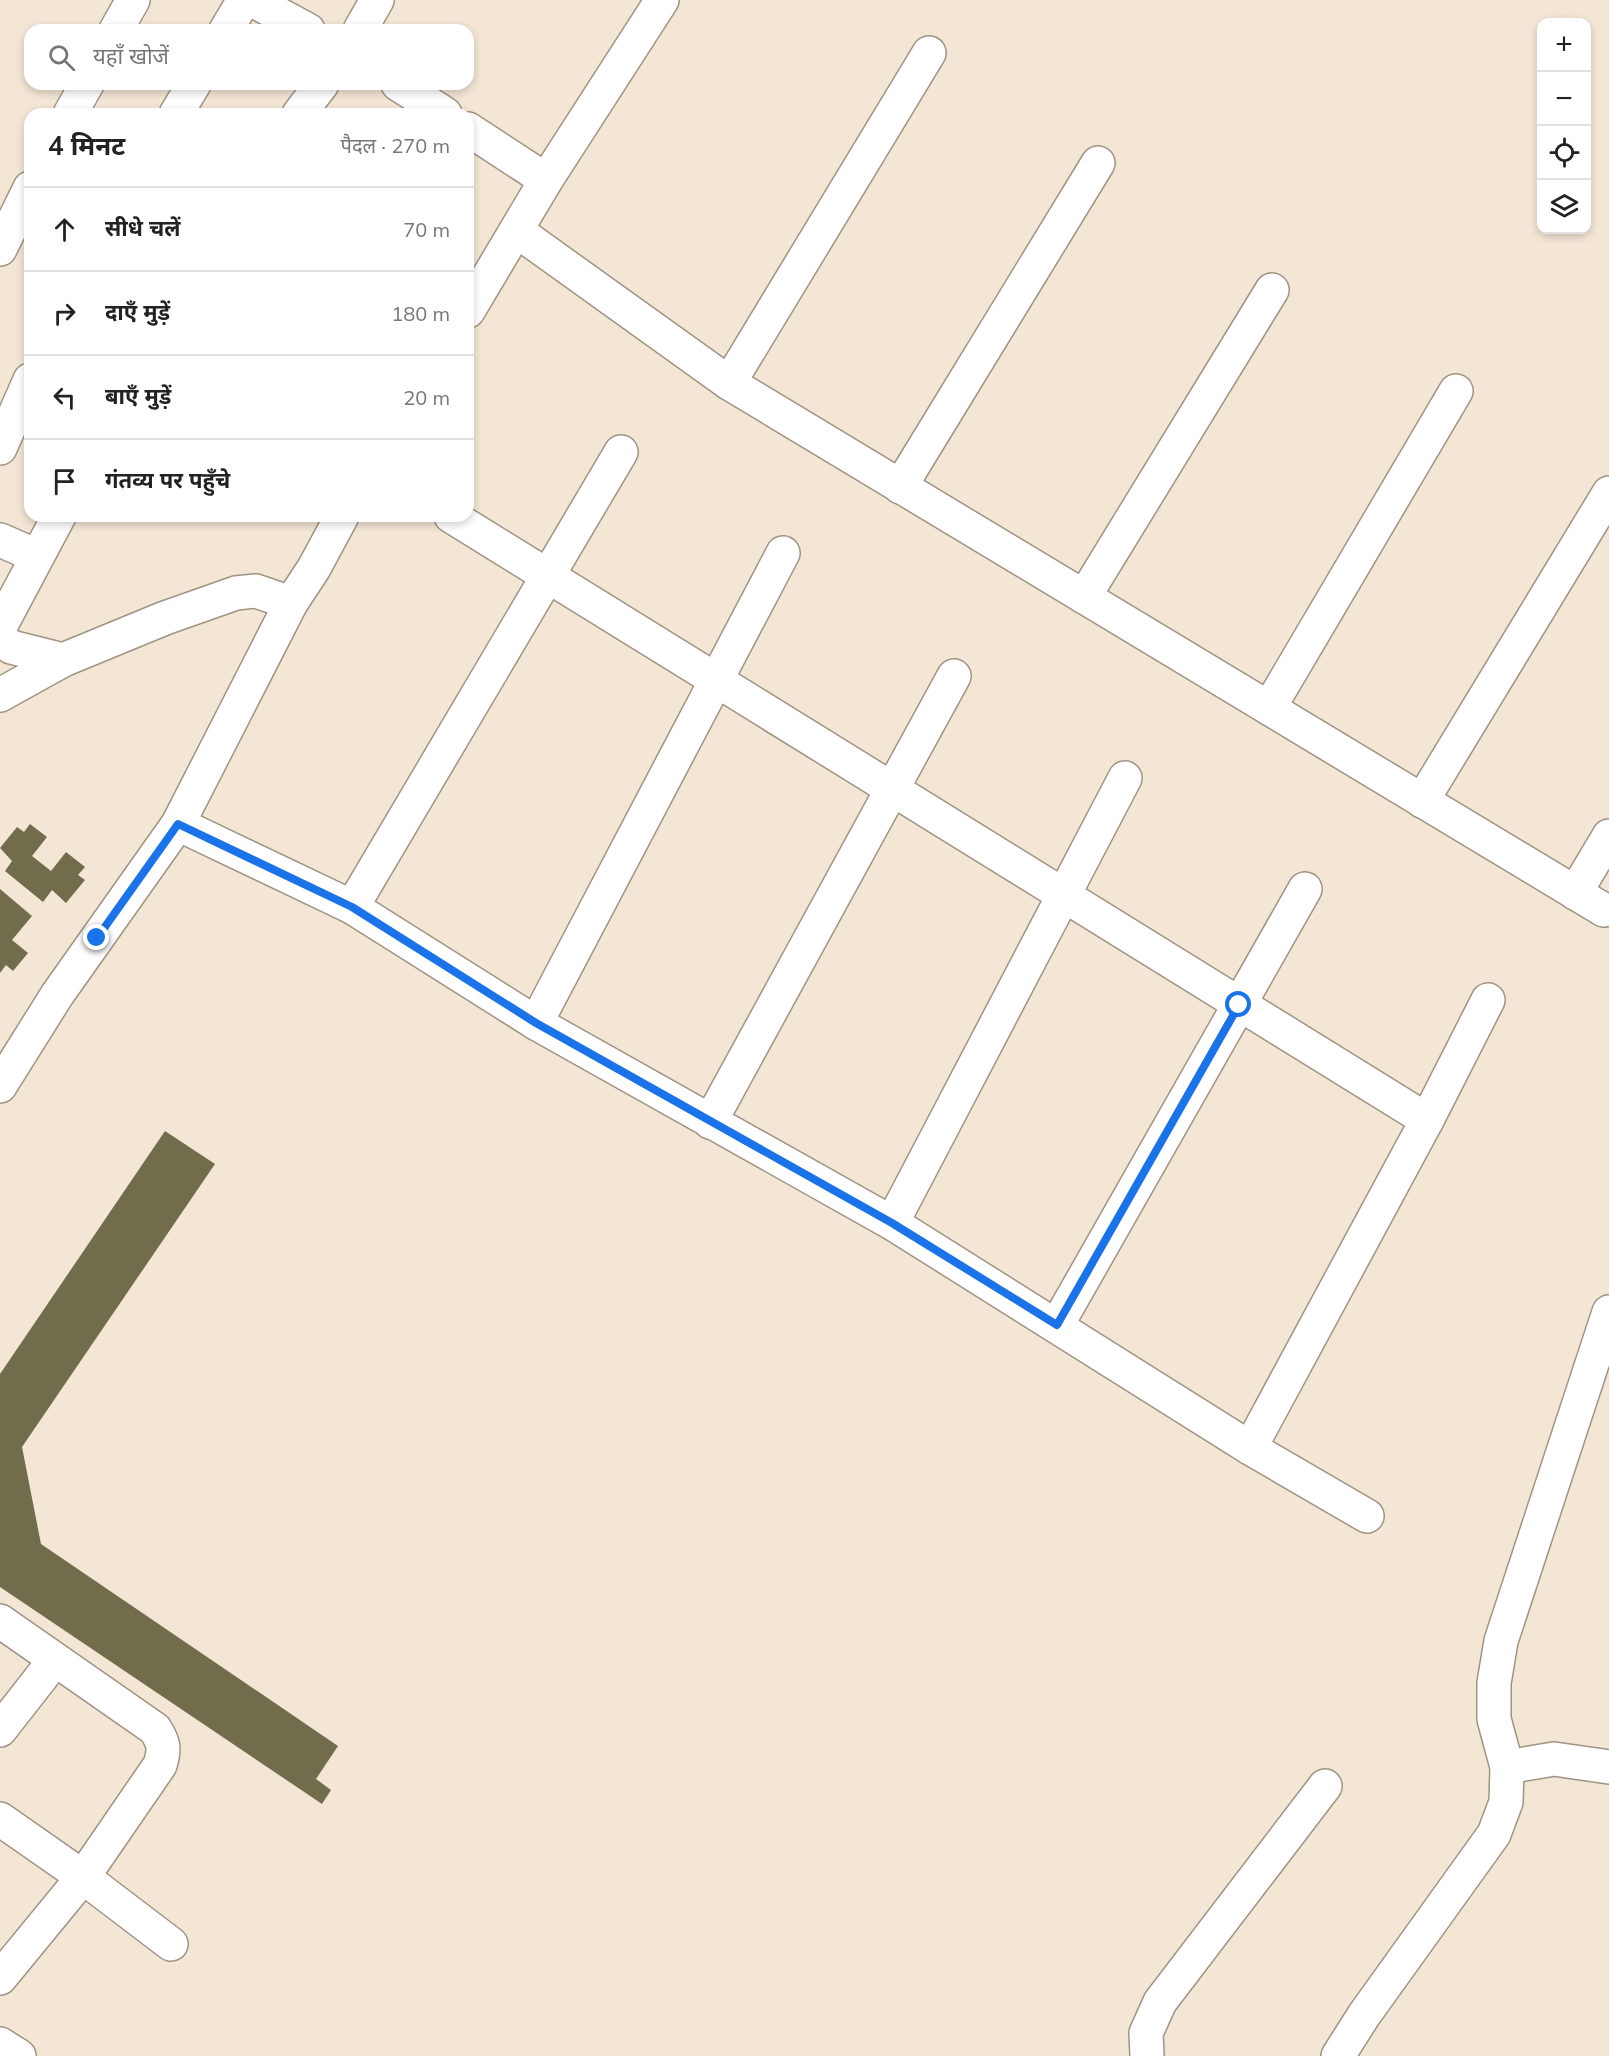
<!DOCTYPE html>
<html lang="hi">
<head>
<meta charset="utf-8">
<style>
	:root { --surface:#fff; --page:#f2f2f2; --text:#222; --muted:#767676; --line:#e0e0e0 }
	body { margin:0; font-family:Mulish,"Noto Sans Devanagari",sans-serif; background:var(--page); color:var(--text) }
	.controls { position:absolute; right:18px; top:18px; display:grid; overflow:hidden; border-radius:12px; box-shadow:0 3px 9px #0003 }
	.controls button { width:54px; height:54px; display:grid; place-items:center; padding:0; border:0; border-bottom:2px solid var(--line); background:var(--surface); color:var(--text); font:30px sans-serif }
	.stop { position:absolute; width:18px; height:18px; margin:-14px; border:4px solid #1a73e8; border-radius:50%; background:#fff }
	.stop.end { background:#1a73e8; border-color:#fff; box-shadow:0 2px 6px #0008 }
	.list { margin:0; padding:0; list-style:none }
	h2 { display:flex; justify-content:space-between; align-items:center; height:78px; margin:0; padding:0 24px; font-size:26px }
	h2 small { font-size:20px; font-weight:400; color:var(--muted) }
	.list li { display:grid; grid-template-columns:39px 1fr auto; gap:18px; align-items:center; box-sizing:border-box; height:84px; padding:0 24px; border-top:2px solid var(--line) }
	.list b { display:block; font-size:22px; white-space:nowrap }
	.list em { font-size:20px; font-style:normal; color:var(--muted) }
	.icon { flex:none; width:33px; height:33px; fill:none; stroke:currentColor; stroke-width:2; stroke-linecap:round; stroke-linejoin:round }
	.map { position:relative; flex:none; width:1609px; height:2056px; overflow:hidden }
	.search { position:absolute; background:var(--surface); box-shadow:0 3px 9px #0003; left:24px; top:24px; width:450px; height:66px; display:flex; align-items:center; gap:15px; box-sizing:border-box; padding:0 21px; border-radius:18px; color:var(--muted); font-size:22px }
	.panel { position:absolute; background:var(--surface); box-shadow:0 3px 9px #0003; left:24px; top:108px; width:450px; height:414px; border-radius:18px }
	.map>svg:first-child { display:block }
	.building { fill:#716c4b }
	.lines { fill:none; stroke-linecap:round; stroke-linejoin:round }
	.minor-casing { stroke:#a09383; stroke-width:36 }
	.minor { stroke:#fff; stroke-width:33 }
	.route { stroke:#1a73e8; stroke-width:8 }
</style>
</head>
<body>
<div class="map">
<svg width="1609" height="2056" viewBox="0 0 1609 2056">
	<rect width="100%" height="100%" fill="#f4e6d5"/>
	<!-- building -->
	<g class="building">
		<polygon points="30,824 47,837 32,856 51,871 66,852 85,867 78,875 85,880 66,903 52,890 43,902 5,871 12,861 0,848 17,827 24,832"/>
		<polygon points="0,889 32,916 12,940 28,953 13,971 6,965 0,973"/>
		<polygon points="165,1131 215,1164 22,1447 41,1544 338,1746 316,1779 331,1790 322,1804 0,1587 0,1374"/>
	</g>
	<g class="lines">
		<!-- minor casing -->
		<g class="minor-casing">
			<g id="minor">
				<polyline points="252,0 308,30"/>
				<polyline points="116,30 133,0"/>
				<polyline points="226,30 244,0"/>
				<polyline points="360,30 377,0"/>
				<polyline points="398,84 445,114"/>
				<polyline points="70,114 87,84"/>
				<polyline points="176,114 194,84"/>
				<polyline points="299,114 322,84"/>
				<polyline points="468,129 546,180"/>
				<polyline points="517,231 729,383 1604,910"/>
				<polyline points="0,249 30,188"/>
				<polyline points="468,311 546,180 662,0"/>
				<polyline points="729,383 929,53"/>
				<polyline points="0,448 30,380"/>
				<polyline points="900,487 1098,163"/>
				<polyline points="451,516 1427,1120"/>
				<polyline points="0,540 37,556"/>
				<polyline points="1084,597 1272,290"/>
				<polyline points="0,627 59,516"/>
				<polyline points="0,638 11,647 63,660"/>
				<polyline points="0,695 63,660 165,618 236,593 256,591 291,603"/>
				<polyline points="1269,708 1456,391"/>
				<polyline points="1422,801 1609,493"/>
				<polyline points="178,824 352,907 536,1023 892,1223 1250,1448 1367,1516"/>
				<polyline points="1575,893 1609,836"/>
				<polyline points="352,907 621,452"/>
				<polyline points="536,1023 783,553"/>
				<polyline points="0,1086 57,995 178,824 291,603 314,568 342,516"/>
				<polyline points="710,1122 954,676"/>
				<polyline points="892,1223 1125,778"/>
				<polyline points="1057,1325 1305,889"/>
				<polyline points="1250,1448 1427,1120 1488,1000"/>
				<path d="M0 1621 155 1729C164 1743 165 1749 160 1765L83 1877 0 1978"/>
				<polyline points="0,1730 54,1661"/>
				<polyline points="1507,1767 1554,1759 1609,1767"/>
				<polyline points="0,1819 83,1877 171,1944"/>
				<polyline points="0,2044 19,2056"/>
				<polyline points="1147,2056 1146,2033 1160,2002 1325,1786"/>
				<polyline points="1338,2056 1364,2015 1494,1834 1506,1802 1507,1767 1494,1719 1494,1683 1501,1641 1609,1312"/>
			</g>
		</g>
		<!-- minor -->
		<use href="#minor" class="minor"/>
	</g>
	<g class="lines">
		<!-- route -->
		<polyline class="route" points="97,938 178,824 352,907 536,1023 892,1223 1057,1325 1239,1005"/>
	</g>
</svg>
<div class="controls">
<button>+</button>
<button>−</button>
<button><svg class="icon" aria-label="locate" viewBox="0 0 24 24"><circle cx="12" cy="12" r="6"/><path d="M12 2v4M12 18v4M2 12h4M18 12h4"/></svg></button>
<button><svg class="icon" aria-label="layers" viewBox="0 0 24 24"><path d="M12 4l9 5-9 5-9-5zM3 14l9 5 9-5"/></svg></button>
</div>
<div class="stop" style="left:1239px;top:1005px"></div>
<div class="stop end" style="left:97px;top:938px"></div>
<div class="search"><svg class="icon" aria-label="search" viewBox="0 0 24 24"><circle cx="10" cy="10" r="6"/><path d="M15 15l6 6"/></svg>यहाँ खोजें</div>
<section class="panel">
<h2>4 मिनट<small>पैदल · 270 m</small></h2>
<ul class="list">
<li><svg class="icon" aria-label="ahead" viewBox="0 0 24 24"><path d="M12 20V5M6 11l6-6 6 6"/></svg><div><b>सीधे चलें</b></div><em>70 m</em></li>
<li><svg class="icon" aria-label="right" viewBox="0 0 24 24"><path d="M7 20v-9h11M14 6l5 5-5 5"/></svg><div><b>दाएँ मुड़ें</b></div><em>180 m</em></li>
<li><svg class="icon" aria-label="left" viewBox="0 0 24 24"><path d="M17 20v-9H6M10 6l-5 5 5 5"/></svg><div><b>बाएँ मुड़ें</b></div><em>20 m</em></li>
<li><svg class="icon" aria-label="arrive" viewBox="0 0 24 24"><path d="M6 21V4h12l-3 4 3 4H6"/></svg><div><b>गंतव्य पर पहुँचे</b></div></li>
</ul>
</section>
</div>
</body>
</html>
